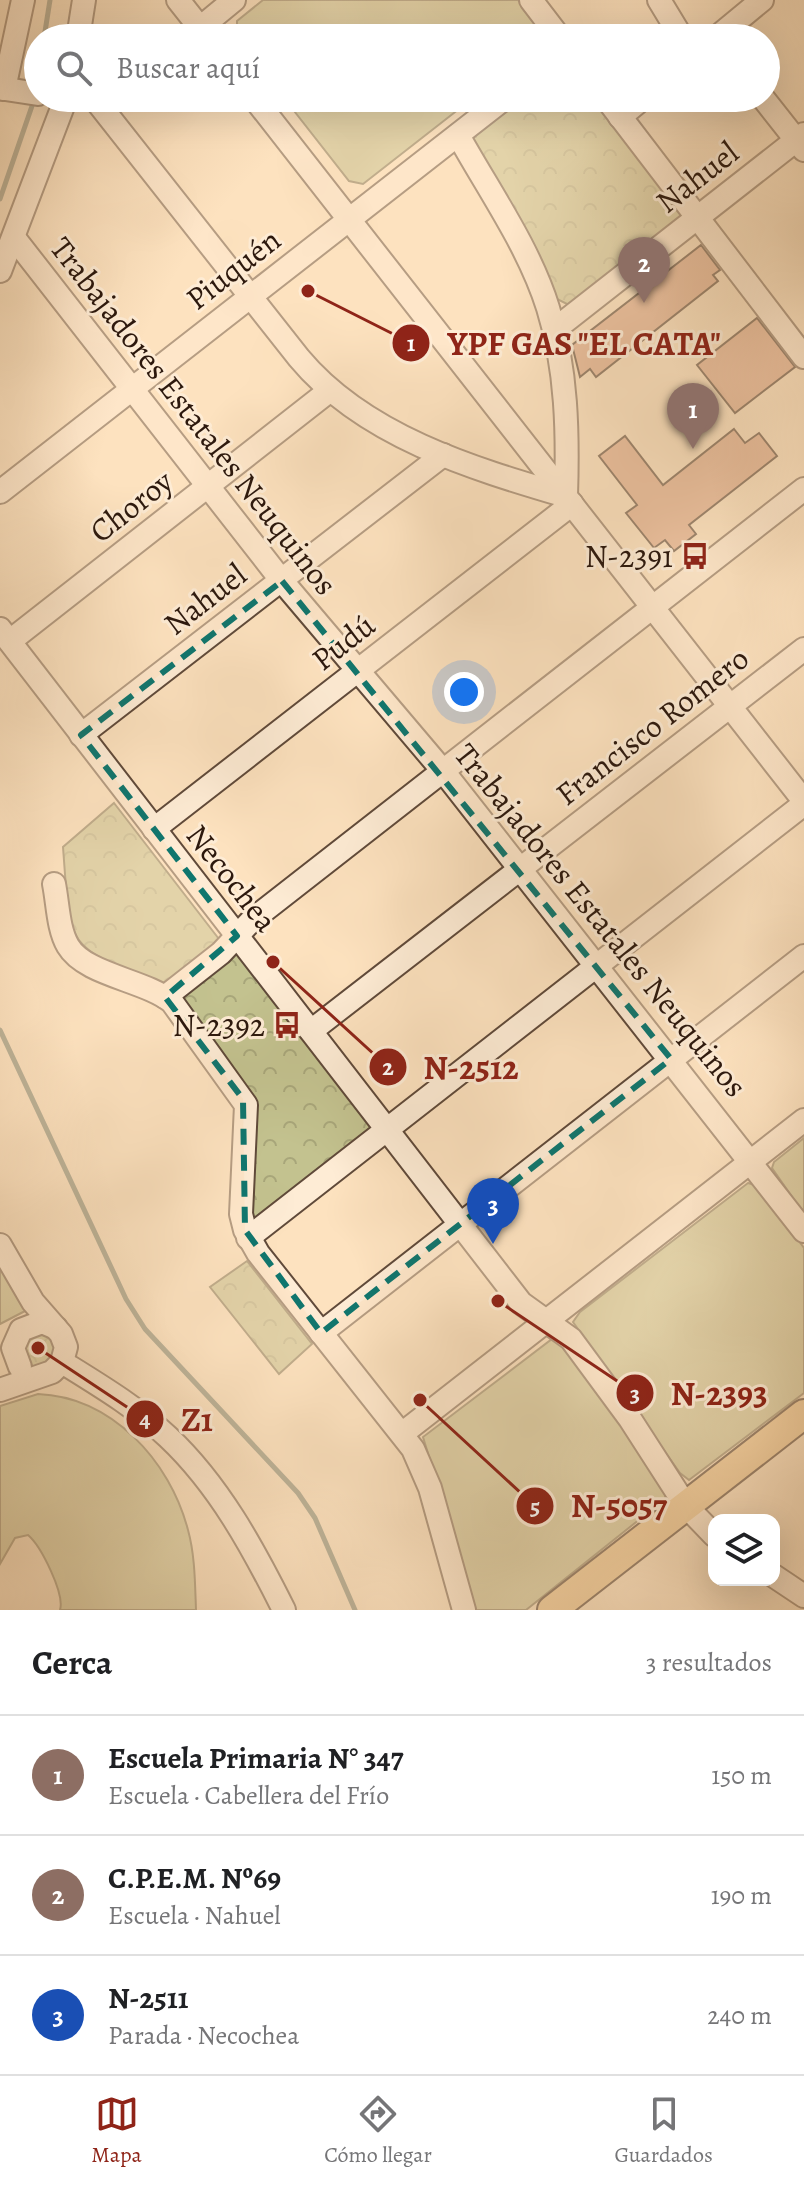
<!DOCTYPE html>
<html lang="es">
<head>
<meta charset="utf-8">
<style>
	:root { --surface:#fff; --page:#f2f2f2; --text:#202124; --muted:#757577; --line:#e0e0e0; --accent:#8f2418 }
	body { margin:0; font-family:Alegreya,serif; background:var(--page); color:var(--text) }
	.controls { position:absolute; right:24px; bottom:24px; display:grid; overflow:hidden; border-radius:16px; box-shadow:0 8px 32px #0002 }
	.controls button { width:72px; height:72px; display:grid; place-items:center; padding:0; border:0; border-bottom:2px solid var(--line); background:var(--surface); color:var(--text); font:40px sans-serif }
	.you { position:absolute; left:464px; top:692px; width:28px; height:28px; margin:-20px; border:6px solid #fff; border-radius:50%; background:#1a73e8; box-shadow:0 0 0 12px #1a73e833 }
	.badge { display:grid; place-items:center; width:52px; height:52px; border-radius:50%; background:var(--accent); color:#fff; font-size:26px; font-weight:700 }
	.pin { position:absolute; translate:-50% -66px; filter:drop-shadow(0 2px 4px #0008) }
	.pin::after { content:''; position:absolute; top:42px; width:28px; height:24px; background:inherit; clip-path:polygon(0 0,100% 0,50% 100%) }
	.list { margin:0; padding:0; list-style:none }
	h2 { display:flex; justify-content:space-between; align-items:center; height:104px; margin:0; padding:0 32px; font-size:34px }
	h2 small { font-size:26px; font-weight:400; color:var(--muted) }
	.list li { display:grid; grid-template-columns:52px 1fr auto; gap:24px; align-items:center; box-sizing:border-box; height:120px; padding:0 32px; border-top:2px solid var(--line) }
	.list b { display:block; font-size:30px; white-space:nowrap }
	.list p { margin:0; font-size:26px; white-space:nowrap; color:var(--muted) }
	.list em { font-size:26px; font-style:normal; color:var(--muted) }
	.icon { flex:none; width:44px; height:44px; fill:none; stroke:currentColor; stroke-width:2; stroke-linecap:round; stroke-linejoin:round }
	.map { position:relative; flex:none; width:804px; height:1610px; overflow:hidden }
	.search { position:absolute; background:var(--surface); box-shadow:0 8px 32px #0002; left:24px; right:24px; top:24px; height:88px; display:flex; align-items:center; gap:20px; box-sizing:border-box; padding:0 28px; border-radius:44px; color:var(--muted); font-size:30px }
	.sheet { height:464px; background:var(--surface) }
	nav { display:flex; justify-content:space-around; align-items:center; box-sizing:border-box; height:112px; border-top:2px solid var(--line); background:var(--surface); font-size:22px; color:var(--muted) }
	nav a { display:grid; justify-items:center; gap:4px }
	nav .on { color:var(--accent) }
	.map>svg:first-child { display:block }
	.green { fill:#c3c28f; stroke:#786d4e; stroke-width:2 }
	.park { fill:url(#park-crowns); stroke:#786d4e; stroke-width:2 }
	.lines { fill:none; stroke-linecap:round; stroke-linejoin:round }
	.stream { stroke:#727c6c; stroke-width:5 }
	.building { fill:#da9b7a; stroke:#2c180d; stroke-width:2 }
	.minor-casing { stroke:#604a3a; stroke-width:26 }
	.major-casing { stroke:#2c180d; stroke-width:32 }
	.minor { stroke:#feecd5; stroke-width:22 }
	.major { stroke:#eec180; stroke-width:28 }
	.marked { fill:none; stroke:#0f766e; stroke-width:6; stroke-dasharray:16 10; stroke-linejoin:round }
	.labels { text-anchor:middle; stroke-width:6; stroke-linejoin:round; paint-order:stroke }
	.street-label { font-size:32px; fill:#2c180d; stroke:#feecd5 }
	.poi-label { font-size:32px; fill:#2c180d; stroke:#feecd5; text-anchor:end }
	.leader { fill:none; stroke:#8f2418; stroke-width:3 }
	.callout-dot { fill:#8f2418; stroke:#feecd5; stroke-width:3 }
	.mark-label { font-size:24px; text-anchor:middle; font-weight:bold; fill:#fff }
	.callout-label { font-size:34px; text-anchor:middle; font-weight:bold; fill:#8f2418; stroke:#feecd5; stroke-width:6; stroke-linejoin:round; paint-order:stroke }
</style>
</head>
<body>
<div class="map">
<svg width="804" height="1610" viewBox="0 0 804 1610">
	<defs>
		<pattern id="park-crowns" width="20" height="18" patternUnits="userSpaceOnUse" patternTransform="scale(2)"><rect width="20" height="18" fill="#c3c28f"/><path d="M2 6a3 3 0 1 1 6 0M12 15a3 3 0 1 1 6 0" fill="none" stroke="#a8a67a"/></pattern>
	</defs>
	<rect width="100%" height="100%" fill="#fde2bf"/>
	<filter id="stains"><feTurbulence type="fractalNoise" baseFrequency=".0025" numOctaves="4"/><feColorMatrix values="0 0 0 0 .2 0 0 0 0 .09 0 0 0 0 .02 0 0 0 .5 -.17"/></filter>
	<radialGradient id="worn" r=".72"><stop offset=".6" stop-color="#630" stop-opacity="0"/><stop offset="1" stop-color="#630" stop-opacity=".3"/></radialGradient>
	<!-- green -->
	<g class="green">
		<polygon points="263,0 518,0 542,32 541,38 237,38 237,21"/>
		<polygon points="284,98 473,98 363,184 349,181"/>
		<polygon points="804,1138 804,1214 772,1168 774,1162"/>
		<polygon points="748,1183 758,1186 804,1248 804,1393 689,1480 680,1473 573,1322 580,1312"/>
		<polygon points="0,1263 27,1310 0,1324"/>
		<polygon points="552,1339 560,1342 614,1410 666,1494 665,1499 526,1610 476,1610 423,1437"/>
		<path d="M38 1394C111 1397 170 1460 188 1530 195 1555 195 1584 196 1610H60C65 1594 41 1546 28 1535L15 1538 0 1564V1406Z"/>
	</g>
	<!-- park -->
	<g class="park">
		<polygon points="514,98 603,98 686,214 571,306 557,299 471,145 472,134"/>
		<path d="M114 803 222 943 171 982 161 985C64 943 71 952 63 847Z"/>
		<polygon points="237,950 376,1132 257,1224 246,1220 252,1099 174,998"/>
		<polygon points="247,1261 312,1344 279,1374 210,1287"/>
		<polygon points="40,1330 55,1339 53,1362 35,1368 29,1365 21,1343"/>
	</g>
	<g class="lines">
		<!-- stream -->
		<g class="stream">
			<polyline points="44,38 50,0"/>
			<polyline points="0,199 32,106"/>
			<polyline points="0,1030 126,1299 145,1329 298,1493 315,1518 355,1610"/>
		</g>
	</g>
	<!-- building -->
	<g class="building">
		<polygon points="701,245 720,270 713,275 718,281 596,377 590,369 580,377 572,345"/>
		<polygon points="757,318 795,367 735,413 697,365"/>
		<polygon points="734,429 745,443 759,433 777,456 689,525 696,534 674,551 665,540 654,548 626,513 637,505 599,456 625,436 663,485"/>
	</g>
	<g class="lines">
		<!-- minor casing -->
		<g class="minor-casing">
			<g id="minor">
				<polyline points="178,0 208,38"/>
				<polyline points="531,0 560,38"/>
				<polyline points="659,0 682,38"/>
				<polyline points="200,28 234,0"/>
				<polyline points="78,38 84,0"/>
				<polyline points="716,38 762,0"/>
				<polyline points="0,88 38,94"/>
				<polyline points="4,89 23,0"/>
				<path d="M94 98 299 358C364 436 471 468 566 496 568 434 567 369 548 308 529 247 489 191 458 135"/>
				<polyline points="254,98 804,801"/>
				<polyline points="606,98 804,357"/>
				<polyline points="763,98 804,150"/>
				<polyline points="620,117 643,98"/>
				<polyline points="15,239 282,581 443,771 804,1231"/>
				<polyline points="0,271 66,98"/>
				<polyline points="554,330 804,134"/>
				<polyline points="0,492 505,98"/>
				<polyline points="0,629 521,1303 571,1339 630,1419 686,1506 714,1535"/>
				<polyline points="10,641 329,391"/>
				<polyline points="81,735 443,455"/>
				<polyline points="154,829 572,504"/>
				<path d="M54 884C58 904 58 929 68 946 85 975 145 980 172 1002L246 1105 241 1214 245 1230 258 1253 413 1449 430 1488 464 1610"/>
				<polyline points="165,997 221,953 252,920 804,489"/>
				<polyline points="311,1031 804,649"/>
				<polyline points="248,1238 804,804"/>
				<polyline points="0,1245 33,1302 61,1334 66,1347 62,1362 52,1372 0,1390"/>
				<polyline points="321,1333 804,956"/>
				<path d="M62 1362C99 1385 136 1407 168 1437 219 1485 253 1548 284 1610"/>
				<polyline points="20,1367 13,1348 21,1330 42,1322 56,1328"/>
				<polyline points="403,1433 804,1120"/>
				<polyline points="774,1576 804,1596"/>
			</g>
		</g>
		<!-- major casing -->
		<g class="major-casing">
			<polyline id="major" points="552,1610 804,1414"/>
		</g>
		<!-- minor -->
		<use href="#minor" class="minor"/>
		<!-- major -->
		<use href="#major" class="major"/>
	</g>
	<!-- marked area -->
	<path d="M0 0H804V1610H0ZM282 581 671 1059 321 1333 245 1230 243 1099 165 997 237 936 81 735Z" fill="#fde2bf" fill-opacity=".55" fill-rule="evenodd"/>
	<path class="marked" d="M282 581 671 1059 321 1333 245 1230 243 1099 165 997 237 936 81 735Z"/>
	<!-- icons -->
	<defs>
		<g id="bus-bare" transform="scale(2.16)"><path d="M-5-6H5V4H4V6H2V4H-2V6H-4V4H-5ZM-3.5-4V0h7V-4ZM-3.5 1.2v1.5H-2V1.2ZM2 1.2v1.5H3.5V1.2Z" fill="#8f2418" stroke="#feecd5" stroke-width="2.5" paint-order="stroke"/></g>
	</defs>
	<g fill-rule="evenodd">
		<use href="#bus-bare" x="695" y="556"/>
		<use href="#bus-bare" x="287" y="1025"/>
	</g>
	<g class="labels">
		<!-- street labels -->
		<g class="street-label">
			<text transform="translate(697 177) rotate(-38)" y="11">Nahuel</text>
			<text transform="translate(233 269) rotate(-38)" y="11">Piuquén</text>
			<text transform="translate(194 416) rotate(52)" y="11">Trabajadores Estatales Neuquinos</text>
			<text transform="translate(131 506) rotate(-38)" y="11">Choroy</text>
			<text transform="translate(205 599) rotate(-38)" y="11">Nahuel</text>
			<text transform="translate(343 642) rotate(-38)" y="11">Pudú</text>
			<text transform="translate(652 726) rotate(-38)" y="11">Francisco Romero</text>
			<text transform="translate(232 878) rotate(52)" y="11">Necochea</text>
			<text transform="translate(601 920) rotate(51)" y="11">Trabajadores Estatales Neuquinos</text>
		</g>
		<!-- poi labels -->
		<g class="poi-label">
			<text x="673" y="567">N-2391</text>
			<text x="265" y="1036">N-2392</text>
		</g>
	</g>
	<!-- callouts -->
	<path class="leader" d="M308 291L411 343M273 962L388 1067M498 1301L635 1393M38 1348L145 1419M420 1400L535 1506"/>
	<g class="callout-dot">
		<circle cx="308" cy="291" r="8"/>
		<circle cx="273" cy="962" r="8"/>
		<circle cx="498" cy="1301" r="8"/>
		<circle cx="38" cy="1348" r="8"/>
		<circle cx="420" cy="1400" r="8"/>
		<circle cx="411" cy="343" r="20"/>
		<circle cx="388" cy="1067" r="20"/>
		<circle cx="635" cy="1393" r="20"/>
		<circle cx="145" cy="1419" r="20"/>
		<circle cx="535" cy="1506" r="20"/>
	</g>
	<g class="mark-label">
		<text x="411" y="351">1</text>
		<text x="388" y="1075">2</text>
		<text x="635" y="1402">3</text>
		<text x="145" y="1427">4</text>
		<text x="535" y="1514">5</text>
	</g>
	<g class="callout-label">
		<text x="584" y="355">YPF GAS "EL CATA"</text>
		<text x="471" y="1079">N-2512</text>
		<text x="719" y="1405">N-2393</text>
		<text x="197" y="1431">Z1</text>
		<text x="619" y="1517">N-5057</text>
	</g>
	<rect width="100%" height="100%" filter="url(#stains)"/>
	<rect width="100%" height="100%" fill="url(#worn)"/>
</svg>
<div class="controls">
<button><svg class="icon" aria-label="layers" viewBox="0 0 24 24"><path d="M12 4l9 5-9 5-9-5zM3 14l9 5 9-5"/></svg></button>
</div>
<div class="you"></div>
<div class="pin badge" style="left:693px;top:449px;background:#8d6e63">1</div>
<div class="pin badge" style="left:644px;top:303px;background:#8d6e63">2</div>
<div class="pin badge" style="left:493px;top:1244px;background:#1a4fb4">3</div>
<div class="search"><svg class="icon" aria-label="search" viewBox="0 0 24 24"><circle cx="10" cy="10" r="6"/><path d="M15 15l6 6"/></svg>Buscar aquí</div>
</div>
<section class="sheet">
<h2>Cerca<small>3 resultados</small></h2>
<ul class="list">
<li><span class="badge" style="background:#8d6e63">1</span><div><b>Escuela Primaria N° 347</b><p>Escuela · Cabellera del Frío</p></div><em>150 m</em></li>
<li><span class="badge" style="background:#8d6e63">2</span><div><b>C.P.E.M. Nº69</b><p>Escuela · Nahuel</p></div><em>190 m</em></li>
<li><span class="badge" style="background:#1a4fb4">3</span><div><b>N-2511</b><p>Parada · Necochea</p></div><em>240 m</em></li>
</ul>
</section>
<nav>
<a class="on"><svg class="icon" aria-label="map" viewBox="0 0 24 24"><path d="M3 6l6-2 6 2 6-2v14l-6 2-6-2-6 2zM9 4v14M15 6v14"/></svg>Mapa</a>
<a><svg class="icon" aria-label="directions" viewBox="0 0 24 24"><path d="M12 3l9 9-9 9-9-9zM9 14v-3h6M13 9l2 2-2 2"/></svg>Cómo llegar</a>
<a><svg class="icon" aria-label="saved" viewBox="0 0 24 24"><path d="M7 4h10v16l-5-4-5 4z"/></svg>Guardados</a>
</nav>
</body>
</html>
